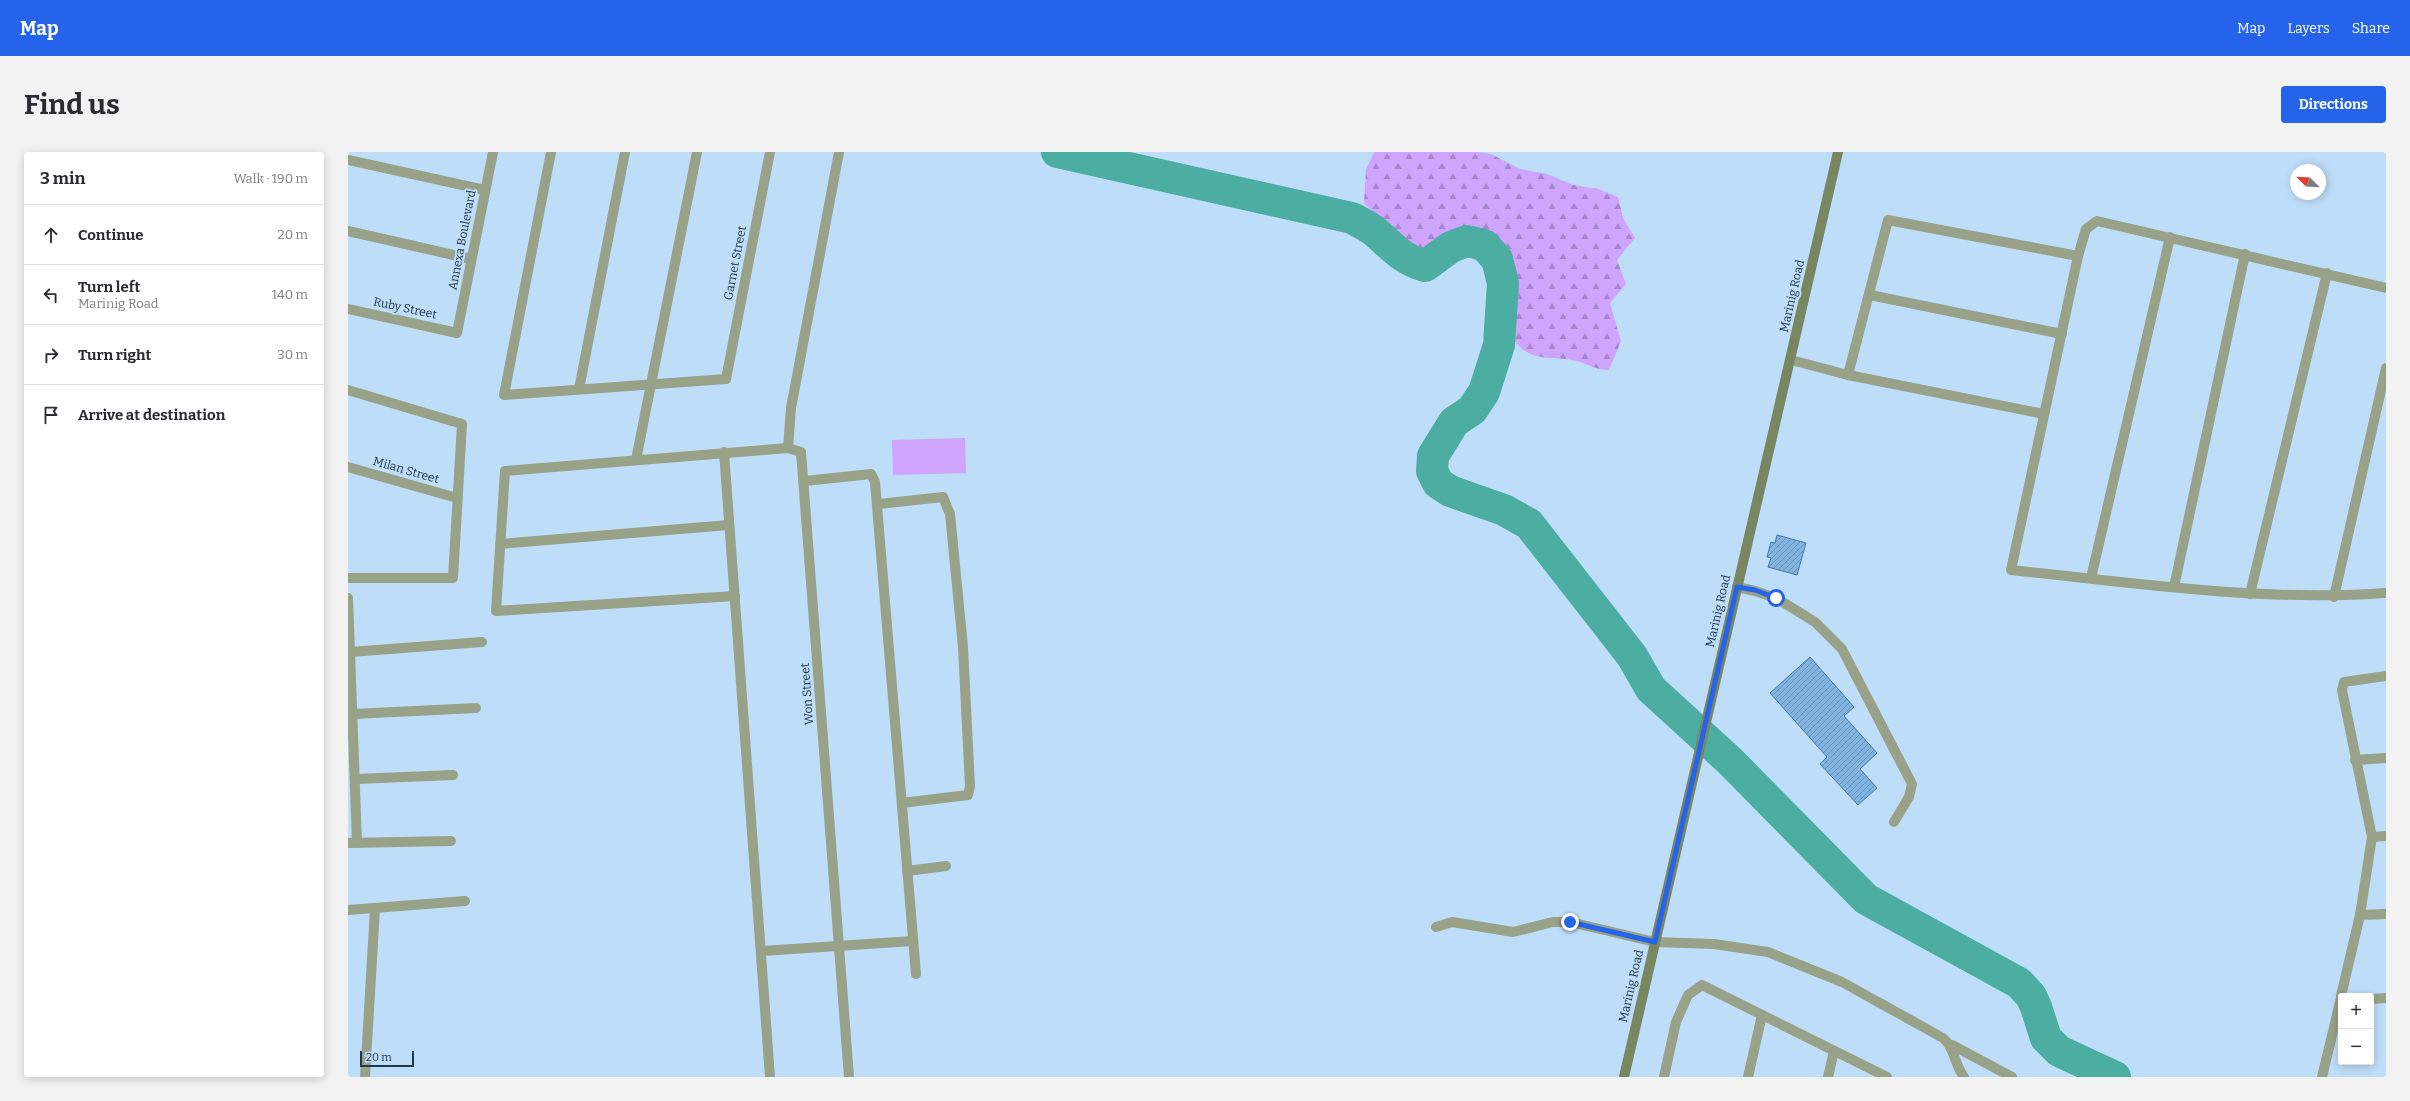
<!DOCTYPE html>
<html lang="en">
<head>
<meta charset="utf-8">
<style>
	:root { --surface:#fff; --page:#f2f2f3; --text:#2b2b33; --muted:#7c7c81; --line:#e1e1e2; --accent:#2563eb }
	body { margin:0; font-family:Bitter,serif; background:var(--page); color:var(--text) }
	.controls { position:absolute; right:12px; bottom:12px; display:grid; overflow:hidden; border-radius:4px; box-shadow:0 2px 10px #0003 }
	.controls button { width:36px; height:36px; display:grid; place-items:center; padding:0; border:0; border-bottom:1px solid var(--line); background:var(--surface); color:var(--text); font:20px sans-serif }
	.compass { position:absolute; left:1942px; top:12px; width:36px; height:36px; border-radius:50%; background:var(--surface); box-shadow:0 2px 10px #0003; rotate:294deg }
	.scale { position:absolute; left:12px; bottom:10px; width:54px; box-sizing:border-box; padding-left:4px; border:2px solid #223749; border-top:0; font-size:11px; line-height:14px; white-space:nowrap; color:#223749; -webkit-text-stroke:3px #beddf8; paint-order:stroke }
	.stop { position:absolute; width:12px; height:12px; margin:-9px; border:3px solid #2563eb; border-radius:50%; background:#fff }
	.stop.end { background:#2563eb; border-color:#fff; box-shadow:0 1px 4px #0008 }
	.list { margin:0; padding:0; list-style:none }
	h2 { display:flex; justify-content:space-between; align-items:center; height:52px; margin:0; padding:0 16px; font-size:17px }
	h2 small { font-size:13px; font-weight:400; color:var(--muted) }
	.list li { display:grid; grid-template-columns:26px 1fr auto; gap:12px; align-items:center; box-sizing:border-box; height:60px; padding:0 16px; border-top:1px solid var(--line) }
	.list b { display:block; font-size:15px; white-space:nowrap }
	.list p { margin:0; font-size:13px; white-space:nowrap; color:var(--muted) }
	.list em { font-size:13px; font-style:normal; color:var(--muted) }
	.icon { flex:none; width:22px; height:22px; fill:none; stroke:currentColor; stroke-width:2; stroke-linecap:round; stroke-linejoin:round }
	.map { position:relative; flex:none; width:2038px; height:925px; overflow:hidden; border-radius:4px }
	header { display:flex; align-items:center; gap:24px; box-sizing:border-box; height:56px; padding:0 20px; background:var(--accent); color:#fff }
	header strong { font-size:19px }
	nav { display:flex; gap:22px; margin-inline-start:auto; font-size:14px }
	.intro { display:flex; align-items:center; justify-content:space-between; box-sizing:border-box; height:96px; padding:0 24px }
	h1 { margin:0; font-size:28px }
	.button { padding:10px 18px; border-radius:4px; background:var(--accent); color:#fff; font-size:14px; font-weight:700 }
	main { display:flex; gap:24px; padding:0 24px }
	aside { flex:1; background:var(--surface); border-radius:4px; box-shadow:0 2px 10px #0003 }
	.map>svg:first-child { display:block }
	.forest { fill:url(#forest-firs) }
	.garden { fill:#cea4fc }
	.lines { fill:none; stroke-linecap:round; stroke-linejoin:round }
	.river { stroke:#4cada2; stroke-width:32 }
	.building { fill:url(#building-hatch); stroke:#4677a1 }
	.lane { stroke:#98a289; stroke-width:10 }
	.street { stroke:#98a289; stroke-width:10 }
	.secondary { stroke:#788761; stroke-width:10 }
	.route { stroke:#2563eb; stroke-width:5 }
	.labels { text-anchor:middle; stroke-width:4; stroke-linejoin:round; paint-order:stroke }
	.street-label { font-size:12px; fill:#223749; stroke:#beddf8 }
</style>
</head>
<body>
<header>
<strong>Map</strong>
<nav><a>Map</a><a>Layers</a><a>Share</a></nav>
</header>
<div class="intro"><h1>Find us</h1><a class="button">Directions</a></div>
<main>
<aside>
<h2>3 min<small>Walk · 190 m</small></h2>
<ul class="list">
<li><svg class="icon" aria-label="ahead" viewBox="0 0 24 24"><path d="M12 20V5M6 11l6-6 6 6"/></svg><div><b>Continue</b></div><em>20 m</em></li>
<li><svg class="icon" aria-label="left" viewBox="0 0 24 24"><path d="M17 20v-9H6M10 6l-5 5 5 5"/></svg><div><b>Turn left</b><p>Marinig Road</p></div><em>140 m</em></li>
<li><svg class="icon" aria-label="right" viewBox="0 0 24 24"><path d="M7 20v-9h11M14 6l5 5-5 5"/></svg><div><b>Turn right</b></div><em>30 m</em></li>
<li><svg class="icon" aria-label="arrive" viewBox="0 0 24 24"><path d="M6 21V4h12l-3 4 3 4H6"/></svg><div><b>Arrive at destination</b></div></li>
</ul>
</aside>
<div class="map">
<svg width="2038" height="925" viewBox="0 0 2038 925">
	<defs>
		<pattern id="forest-firs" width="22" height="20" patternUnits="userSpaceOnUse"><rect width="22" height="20" fill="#cea4fc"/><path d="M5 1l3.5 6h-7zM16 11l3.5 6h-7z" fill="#a786ce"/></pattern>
		<pattern id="building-hatch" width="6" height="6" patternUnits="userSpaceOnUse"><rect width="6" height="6" fill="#81b4e1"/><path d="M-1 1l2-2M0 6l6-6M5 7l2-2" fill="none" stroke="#6993b8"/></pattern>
	</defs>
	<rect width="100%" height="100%" fill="#beddf8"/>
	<!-- forest -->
	<path class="forest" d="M1026 0H1130L1143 2 1172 17 1199 22 1225 33 1250 37 1270 45 1275 66 1287 86 1269 108 1278 132 1262 151 1273 189 1261 218C1249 218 1241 213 1229 209 1206 203 1183 212 1166 188 1157 177 1169 143 1169 129 1169 123 1164 117 1162 112 1152 89 1141 78 1115 75L1077 101 1067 102 1016 51 1018 18Z"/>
	<!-- garden -->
	<polygon class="garden" points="617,286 618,321 545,323 544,288"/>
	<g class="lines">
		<!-- river -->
		<path class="river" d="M709 0 1004 66C1011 70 1020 74 1026 79 1043 93 1054 108 1077 114L1103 95 1119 89 1136 93 1149 107 1155 131 1151 193 1136 240 1124 258 1106 270 1085 304 1084 319 1090 331 1102 339 1156 358 1181 372 1284 504 1303 537 1382 609 1518 747 1671 831 1683 844 1688 855 1698 886 1711 899 1767 925"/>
	</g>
	<!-- building -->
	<g class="building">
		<polygon points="1429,383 1458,391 1449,423 1420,415 1423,406 1419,405 1423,390 1427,391"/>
		<polygon points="1462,505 1506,555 1496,564 1529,601 1512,617 1529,636 1510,653 1472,612 1479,605 1422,541"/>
	</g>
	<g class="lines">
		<!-- lane -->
		<g class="lane">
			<polyline points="1389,435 1407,439 1428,446 1467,470 1494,497 1564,632 1561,645 1546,670"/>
			<polyline points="1088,775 1104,770 1165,780 1205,770 1222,770 1307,790"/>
			<polyline points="1604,893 1664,925"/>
		</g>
		<!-- street -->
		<g class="street">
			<polyline points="203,0 156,243 378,227 422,0"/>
			<polyline points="0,8 137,38"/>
			<polyline points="0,79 123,107"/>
			<path d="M2038 136 1749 69 1738 77 1730 104 1663 418C1788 431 1913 450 2038 441"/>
			<polyline points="1522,143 1714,182"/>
			<polyline points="0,157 109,181 145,0"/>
			<polyline points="1443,208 1500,223 1696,262"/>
			<polyline points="1500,223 1540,68 1730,104"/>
			<polyline points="231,237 277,0"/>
			<polyline points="0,238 114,272 105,426 0,426"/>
			<polyline points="440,296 443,256 491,0"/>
			<polyline points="376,300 422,925"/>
			<polyline points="288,308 349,0"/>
			<polyline points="0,315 109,346"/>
			<polyline points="457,329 523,322 527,330 568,822"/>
			<polyline points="531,352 595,345 602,362 615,495 622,634 620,643 554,651"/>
			<polyline points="152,392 381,373"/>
			<polyline points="1743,426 1822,85"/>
			<polyline points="1826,435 1897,102"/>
			<polyline points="1902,442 1979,121"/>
			<polyline points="387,444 148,459 157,319 440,296 453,300 501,925"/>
			<polyline points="1986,445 2038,216"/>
			<polyline points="0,446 9,691"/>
			<polyline points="2,500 134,490"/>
			<polyline points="5,562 128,556"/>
			<polyline points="2007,608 2038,606"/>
			<polyline points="8,627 105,623"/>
			<polyline points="2024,685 2038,684"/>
			<polyline points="0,691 103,689"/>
			<polyline points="559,719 598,714"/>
			<polyline points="0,758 117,749"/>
			<polyline points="2012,763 2038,762"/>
			<path d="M1307 790 1366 792 1420 800 1494 830 1595 886C1607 896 1606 912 1616 925"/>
			<polyline points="413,799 565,789"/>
			<polyline points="1993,844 2012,763 2024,685 1994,538 1996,530 2038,524"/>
			<polyline points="2023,847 2038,846"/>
			<polyline points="17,925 27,757"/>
			<polyline points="1316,925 1328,870 1340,843 1354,833 1539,925"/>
			<polyline points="1400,925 1414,863"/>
			<polyline points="1480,925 1486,899"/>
			<polyline points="1974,925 1993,846"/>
		</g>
		<!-- secondary -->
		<polyline class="secondary" points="1276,925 1490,0"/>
	</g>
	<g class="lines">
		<!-- route -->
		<polyline class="route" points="1222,770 1307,790 1389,435 1407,438 1428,446"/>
	</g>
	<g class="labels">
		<!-- street labels -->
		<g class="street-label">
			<text transform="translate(114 88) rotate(-79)" y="4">Annexa Boulevard</text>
			<text transform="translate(387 111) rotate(-79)" y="4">Garnet Street</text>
			<text transform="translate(1444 144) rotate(-77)" y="4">Marinig Road</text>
			<text transform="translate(57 156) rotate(12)" y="4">Ruby Street</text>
			<text transform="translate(58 318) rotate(16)" y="4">Milan Street</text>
			<text transform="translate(1370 459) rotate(-77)" y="4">Marinig Road</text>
			<text transform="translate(459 542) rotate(-94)" y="4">Won Street</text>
			<text transform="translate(1283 834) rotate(-77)" y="4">Marinig Road</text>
		</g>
	</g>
</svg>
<div class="controls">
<button>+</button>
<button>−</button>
</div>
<svg class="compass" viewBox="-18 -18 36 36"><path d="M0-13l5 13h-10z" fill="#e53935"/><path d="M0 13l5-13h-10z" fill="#7c7c81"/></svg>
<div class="scale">20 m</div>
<div class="stop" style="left:1428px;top:446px"></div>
<div class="stop end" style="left:1222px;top:770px"></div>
</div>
</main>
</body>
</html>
